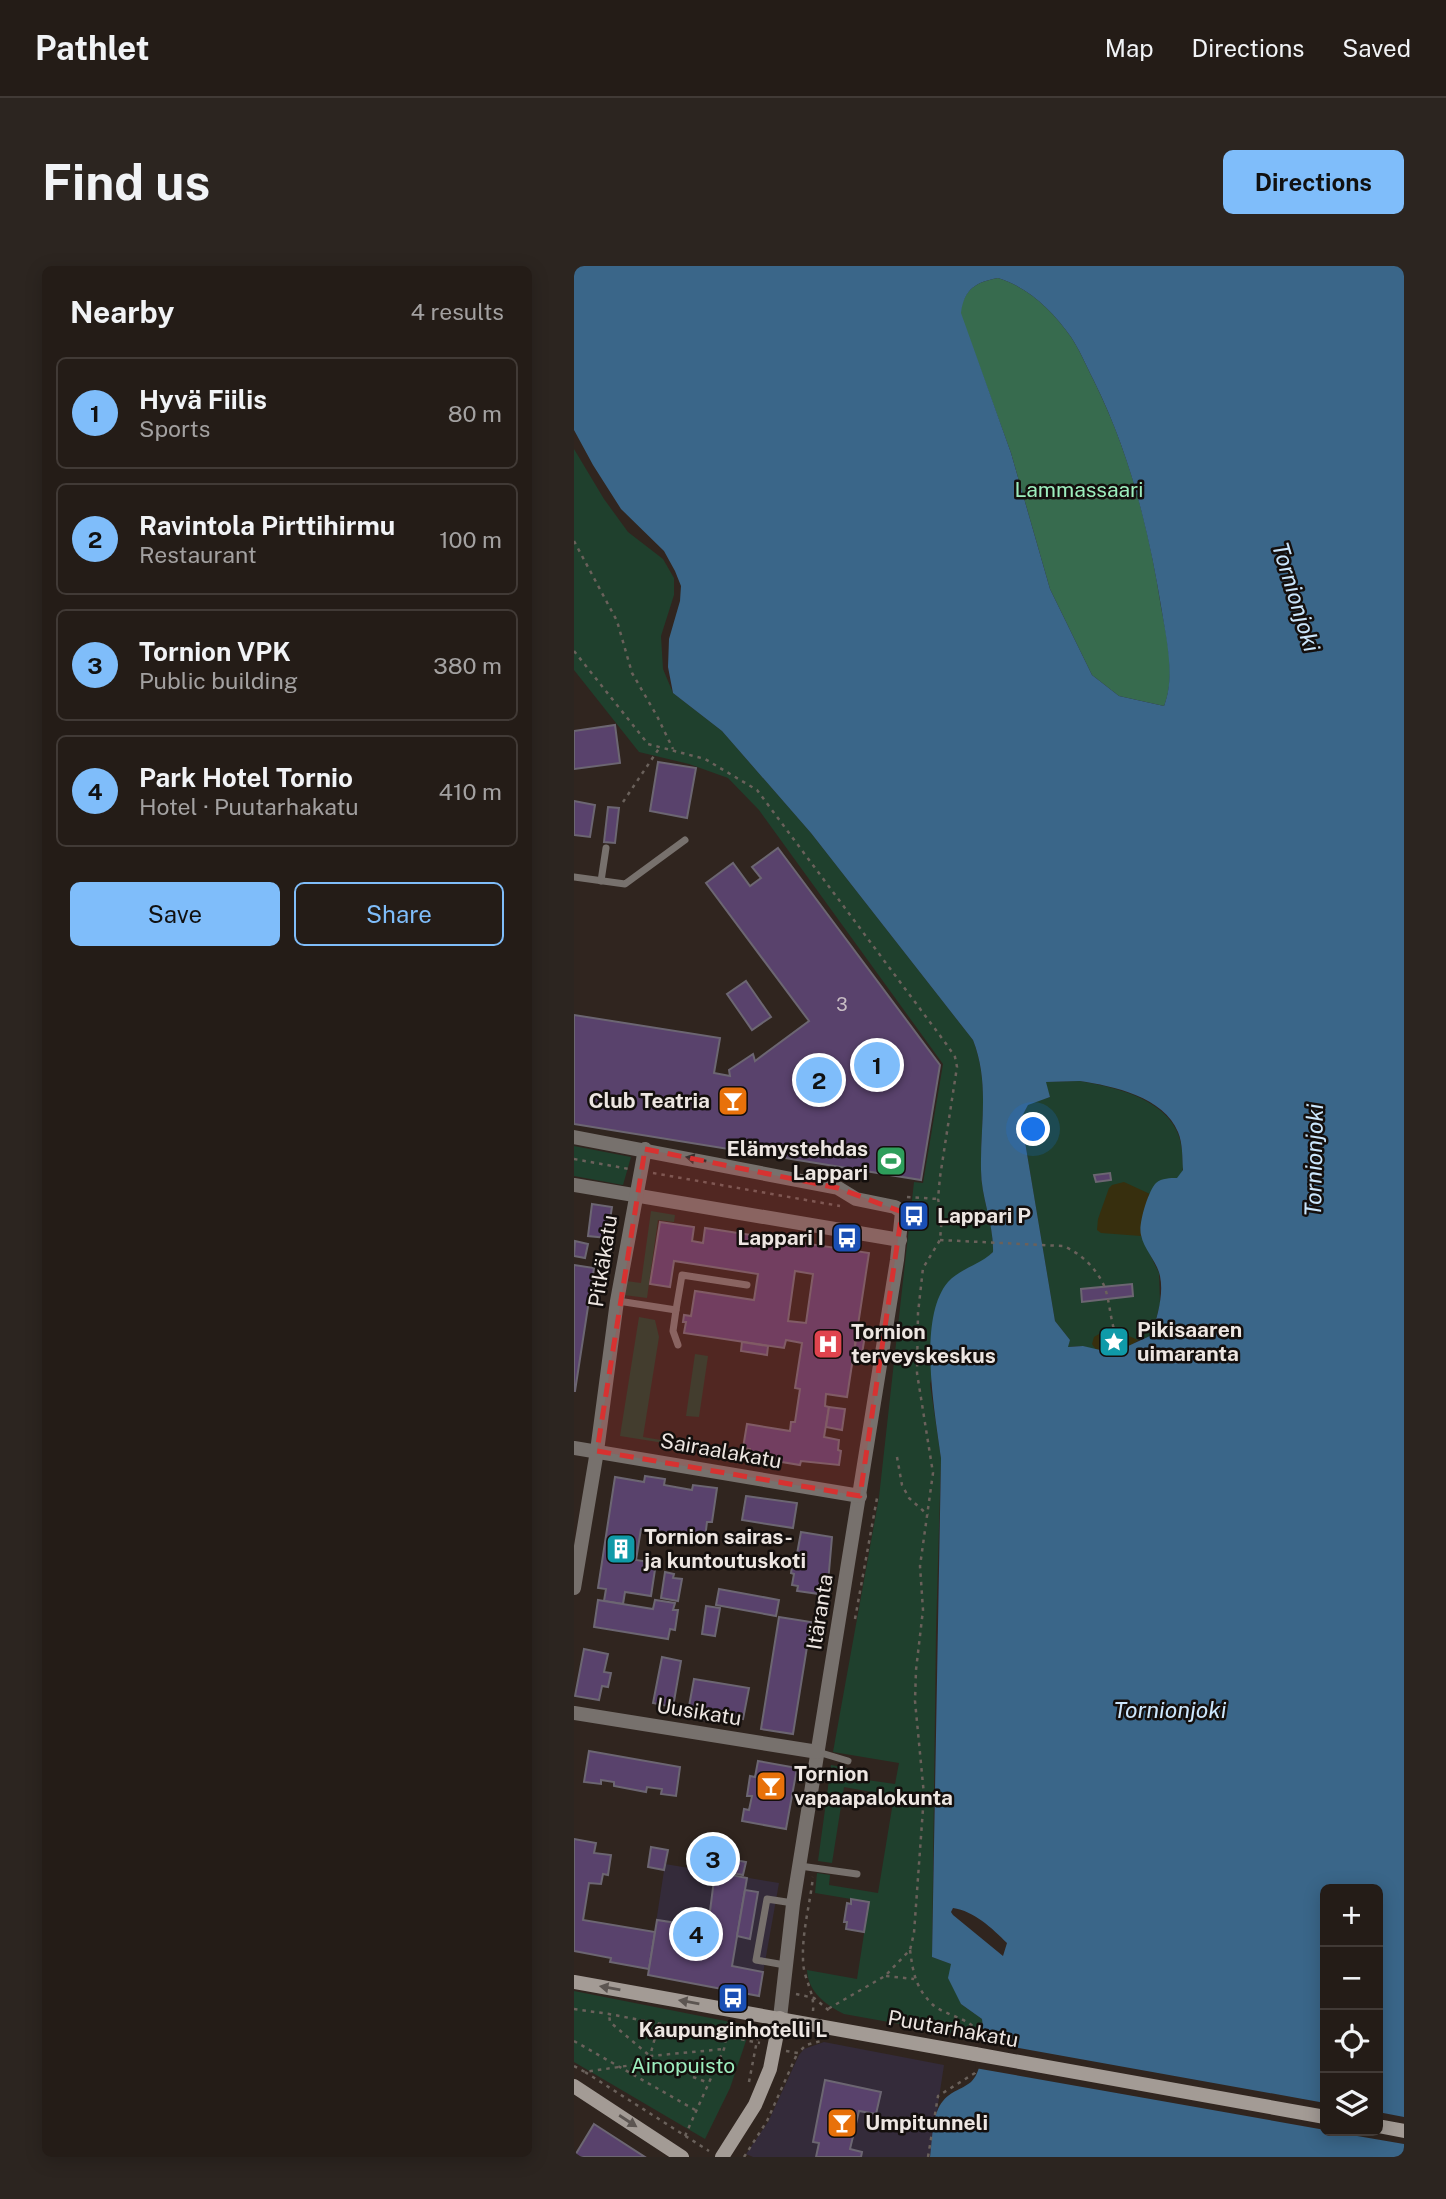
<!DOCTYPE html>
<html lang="en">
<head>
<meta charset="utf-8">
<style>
	:root { --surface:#241c17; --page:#2c2520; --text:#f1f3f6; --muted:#a3a1a1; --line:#413a36; --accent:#7fbdfa }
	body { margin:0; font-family:"Public Sans",sans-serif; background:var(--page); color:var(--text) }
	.controls { position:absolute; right:21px; bottom:21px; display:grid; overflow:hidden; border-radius:10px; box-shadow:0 4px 18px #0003 }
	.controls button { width:63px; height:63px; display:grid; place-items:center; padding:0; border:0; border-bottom:2px solid var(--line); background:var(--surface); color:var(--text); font:35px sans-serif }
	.you { position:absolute; left:460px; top:864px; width:24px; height:24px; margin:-18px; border:5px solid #fff; border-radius:50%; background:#1a73e8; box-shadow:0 0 0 10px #1a73e833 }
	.badge { display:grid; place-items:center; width:46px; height:46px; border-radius:50%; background:var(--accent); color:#111; font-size:23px; font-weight:700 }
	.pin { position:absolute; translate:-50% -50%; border:4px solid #fff; box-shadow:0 2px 7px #0006 }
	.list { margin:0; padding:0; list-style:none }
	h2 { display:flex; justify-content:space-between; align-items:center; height:91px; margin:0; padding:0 28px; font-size:30px }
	h2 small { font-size:23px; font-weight:400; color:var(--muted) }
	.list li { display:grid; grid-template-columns:46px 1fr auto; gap:21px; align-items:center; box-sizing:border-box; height:112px; margin:0 14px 14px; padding:0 14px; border:2px solid var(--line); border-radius:10px }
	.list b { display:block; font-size:26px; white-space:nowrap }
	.list p { margin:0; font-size:23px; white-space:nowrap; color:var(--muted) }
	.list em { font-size:23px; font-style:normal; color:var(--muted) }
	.actions { display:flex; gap:14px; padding:21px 28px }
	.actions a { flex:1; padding:16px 0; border:2px solid var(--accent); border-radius:10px; text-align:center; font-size:24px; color:var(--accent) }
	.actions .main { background:var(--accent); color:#111 }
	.icon { flex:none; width:38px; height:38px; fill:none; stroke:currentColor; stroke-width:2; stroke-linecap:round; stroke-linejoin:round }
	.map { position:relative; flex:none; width:830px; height:1891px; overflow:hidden; border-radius:10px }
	header { display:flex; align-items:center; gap:42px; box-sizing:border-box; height:98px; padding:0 35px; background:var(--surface); border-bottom:2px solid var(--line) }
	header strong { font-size:33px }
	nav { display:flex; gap:38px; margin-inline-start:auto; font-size:24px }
	.intro { display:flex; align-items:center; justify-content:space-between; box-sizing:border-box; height:168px; padding:0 42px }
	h1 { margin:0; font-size:49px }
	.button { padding:18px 32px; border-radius:10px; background:var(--accent); color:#111; font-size:24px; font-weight:700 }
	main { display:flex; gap:42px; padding:0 42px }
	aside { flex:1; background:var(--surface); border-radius:10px; box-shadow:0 4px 18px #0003 }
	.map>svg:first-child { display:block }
	.commercial { fill:#342b3a }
	.green { fill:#1f402d }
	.forest { fill:#376b4e }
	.sand { fill:#372f0e }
	.water { fill:#3a6689; fill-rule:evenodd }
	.pier { fill:#30251f }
	.building { fill:#59426c; stroke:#6c6672; stroke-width:2; fill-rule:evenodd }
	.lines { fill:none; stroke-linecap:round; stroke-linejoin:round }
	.path { stroke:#6a615b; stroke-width:2.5; stroke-dasharray:3.5 5; stroke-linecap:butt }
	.lane { stroke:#77716d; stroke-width:7 }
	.street { stroke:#77716d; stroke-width:14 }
	.secondary { stroke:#a39b95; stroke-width:14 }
	.secondary-bridge { stroke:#a39b95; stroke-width:14 }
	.oneway { fill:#37312f }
	.oneway2 { fill:#5c5551 }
	.marked { fill:#d73231; fill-opacity:0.2; stroke:#d73231; stroke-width:5; stroke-dasharray:14 9; stroke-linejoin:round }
	.labels { text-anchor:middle; stroke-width:5; stroke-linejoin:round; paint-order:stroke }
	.number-label { font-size:18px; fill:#c8bdc4 }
	.park-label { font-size:21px; fill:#9deebe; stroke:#140f0d }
	.poi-label { font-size:21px; font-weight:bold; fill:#ede6e2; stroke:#140f0d; text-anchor:start }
	.street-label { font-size:21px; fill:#ede6e2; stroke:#140f0d }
	.water-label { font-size:23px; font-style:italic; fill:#cce7fd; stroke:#140f0d }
</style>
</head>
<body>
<header>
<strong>Pathlet</strong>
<nav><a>Map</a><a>Directions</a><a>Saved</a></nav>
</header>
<div class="intro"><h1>Find us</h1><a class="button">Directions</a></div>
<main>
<aside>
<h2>Nearby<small>4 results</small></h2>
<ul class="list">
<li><span class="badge">1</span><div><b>Hyvä Fiilis</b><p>Sports</p></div><em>80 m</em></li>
<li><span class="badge">2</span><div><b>Ravintola Pirttihirmu</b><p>Restaurant</p></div><em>100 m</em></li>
<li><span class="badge">3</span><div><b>Tornion VPK</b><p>Public building</p></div><em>380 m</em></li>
<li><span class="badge">4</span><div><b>Park Hotel Tornio</b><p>Hotel · Puutarhakatu</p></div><em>410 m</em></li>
</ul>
<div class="actions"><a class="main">Save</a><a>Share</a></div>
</aside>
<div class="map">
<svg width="830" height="1891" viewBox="0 0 830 1891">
	<rect width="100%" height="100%" fill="#30251f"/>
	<!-- commercial -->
	<g class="commercial">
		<polygon points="91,1598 205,1617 185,1730 74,1709"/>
		<polygon points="250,1776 370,1799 356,1891 179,1891 172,1888 194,1856 225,1789 230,1783"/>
	</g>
	<!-- green -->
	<g class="green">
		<path d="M0 183 30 233 54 266 89 293 100 312V329L87 370 89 403 99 427 148 465 237 567 399 774C416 818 406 859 407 905 407 932 420 958 419 986L408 997 390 1004 356 1118 367 1192 362 1365 358 1691 377 1698 387 1738 408 1753 410 1773 270 1748C252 1739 234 1726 233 1704L283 1713 295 1636 241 1627 243 1607 256 1609 255 1619 304 1627 320 1530 270 1521 258 1597 244 1595 257 1499 273 1502 272 1511 321 1518 325 1497 259 1486 305 1231 340 916 349 917 369 798 185 544 154 512 115 498 65 486 0 404Z"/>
		<path d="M506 815C546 822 605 836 608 885 608 892 610 901 608 906 597 928 580 949 567 970L585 1007 586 1037 578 1070 564 1074 556 1080 529 1087 509 1080 493 1081 496 1074 481 1055 447 852 454 838 476 831 471 816Z"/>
		<polygon points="0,880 57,891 49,919 0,910"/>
		<polygon points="77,945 101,949 100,956 84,954 73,1032 50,1029 52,1015 67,1017"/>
		<polygon points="65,1051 81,1054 85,1071 69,1171 134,1182 134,1184 46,1170"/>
		<polygon points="121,1088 134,1090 125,1151 112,1150"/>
		<polygon points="0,1725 177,1760 156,1822 131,1873 0,1796"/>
	</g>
	<!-- forest -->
	<path class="forest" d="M424 12C454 21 479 45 497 71 505 83 512 99 519 113 555 185 575 262 587 341 593 372 602 410 590 440L545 430 518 409 476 323 437 187 386 47C390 23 402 16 424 12Z"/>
	<!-- sand -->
	<g class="sand">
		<polygon points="550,916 576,928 568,953 567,970 527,967 523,964 524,953 535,922 538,919"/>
		<path d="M530 1065 548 1067 564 1074C551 1084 528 1096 518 1078L520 1071Z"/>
	</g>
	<!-- water -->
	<path class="water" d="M0 0H830V1891H356C358 1876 358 1856 364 1843 373 1825 384 1826 397 1816 410 1805 410 1768 408 1753L387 1738 374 1712 377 1698 358 1691 367 1192C361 1147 343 1052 374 1016 387 1002 404 1000 419 986 420 958 407 932 407 904 406 859 416 817 399 774L237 567 148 465 99 427 94 401 95 373 106 335 107 320 101 305 90 285 47 243 19 199 0 164ZM424 12C454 21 479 45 497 71 505 83 512 99 519 113 556 187 575 265 588 346 593 376 601 412 590 440L545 430 518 409 476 323 437 187 387 47C390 23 402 16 424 12ZM506 815C539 820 590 831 604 866 609 878 608 892 609 904L603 912C596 912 588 912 582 917 574 925 564 959 567 969 570 984 583 995 586 1010 590 1029 583 1050 578 1069L539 1087 509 1080 494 1081 496 1074 481 1055 447 852 454 839 476 831 472 816ZM751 1623H804V1865H751ZM379 1642C400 1645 418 1662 433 1677L429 1690 379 1649 377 1646Z"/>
	<!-- pier -->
	<g class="pier">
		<polygon points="406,1775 751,1837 751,1864 401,1802"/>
		<polygon points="804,1846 830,1851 830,1878 754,1865 804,1865"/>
	</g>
	<!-- building -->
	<g class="building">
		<polygon points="41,459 46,497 0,503 0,465"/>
		<polygon points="84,496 122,502 113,552 76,545"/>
		<polygon points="0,535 21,539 16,571 0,569"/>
		<polygon points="34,541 45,542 41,577 30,576"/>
		<polygon points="204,582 366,799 347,914 0,858 0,749 146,772 140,807 156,810 155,804 179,788 181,795 235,755 132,617 159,597 176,620 187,612 178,601"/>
		<polygon points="172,715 197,751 178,764 153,728"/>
		<polygon points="536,907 537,914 522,916 520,909"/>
		<polygon points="18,938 38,941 33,972 14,970"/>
		<path d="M86 956 120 961 118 975 129 977 131 962 295 987 273 1131 252 1128 251 1140 255 1141 250 1171 265 1174 264 1184 267 1185 265 1199 227 1195 226 1199 183 1192V1188L176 1187V1183L169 1182 173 1158 216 1165 217 1156H221L226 1123 221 1122 228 1077 212 1074 210 1082 110 1067 112 1056H109L110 1049 117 1050 121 1025 180 1034 184 1008 100 995 96 1021 76 1018ZM221 1005 239 1008 232 1057 214 1055Z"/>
		<polygon points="201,967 219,970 218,975 200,973"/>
		<polygon points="1,975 14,978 11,992 0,990"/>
		<polygon points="0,999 20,1002 1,1125 0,1125"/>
		<polygon points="558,1018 559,1030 508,1036 507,1023"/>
		<polygon points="283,1067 291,1069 288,1088 280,1087"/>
		<polygon points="168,1076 194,1080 193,1089 167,1085"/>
		<polygon points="255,1141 271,1143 268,1164 252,1161"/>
		<polygon points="71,1210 91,1213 90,1219 118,1224 119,1219 143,1222 138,1256 133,1256 131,1272 67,1263 62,1294 82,1297 77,1330 51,1326 49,1338 30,1335 32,1323 24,1322 41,1211 70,1216"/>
		<polygon points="172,1230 223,1237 219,1262 168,1254"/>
		<polygon points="227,1266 258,1271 254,1317 251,1316 250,1324 245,1323 245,1328 223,1325 224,1320 218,1319 220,1308 217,1307 220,1287 223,1288"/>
		<polygon points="91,1306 100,1308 99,1312 108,1313 104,1335 87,1332"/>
		<polygon points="145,1323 205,1334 202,1350 142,1339"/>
		<polygon points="24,1334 79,1343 81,1334 101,1337 99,1344 104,1344 101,1364 96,1363 94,1373 20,1361"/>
		<polygon points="132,1340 146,1342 141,1370 128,1368"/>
		<polygon points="205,1351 237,1356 219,1468 187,1463"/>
		<polygon points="10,1383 34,1388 30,1406 37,1407 34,1421 28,1420 25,1434 1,1430"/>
		<polygon points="88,1391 107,1395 99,1441 79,1437"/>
		<polygon points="120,1413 175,1422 169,1453 147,1449 146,1457 113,1451"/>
		<polygon points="15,1485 106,1501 102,1530 87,1528 88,1523 73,1521 72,1526 40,1520 40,1516 27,1514 27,1518 10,1516"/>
		<polygon points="184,1495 223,1502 212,1563 168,1555 170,1543 175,1544 178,1530 173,1530 176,1510 181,1511"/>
		<polygon points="0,1573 22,1577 20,1587 37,1589 34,1609 29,1608 27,1618 15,1617 9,1654 81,1666 75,1703 36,1696 37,1692 0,1685"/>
		<polygon points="125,1576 142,1579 140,1590 172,1596 169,1609 121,1600"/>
		<polygon points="77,1581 94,1584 90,1604 74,1601"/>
		<polygon points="141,1606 173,1612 158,1700 189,1706 185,1730 74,1709 83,1654 116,1659 117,1650 135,1653"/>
		<polygon points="171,1624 184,1626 176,1673 163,1670"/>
		<polygon points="277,1633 295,1636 290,1666 272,1663 273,1656 270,1656 273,1637 277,1638"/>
		<polygon points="251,1814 307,1826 302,1848 285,1845 276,1883 288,1886 287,1891 242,1891 245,1877 239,1876"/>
		<polygon points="20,1858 71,1891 0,1891"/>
	</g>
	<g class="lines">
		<!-- path -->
		<g class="path">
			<polyline points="0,275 43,355 58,407 83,450 99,483"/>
			<polyline points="0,385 74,478 131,493 183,524 373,779 381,791 383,801 366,911 364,933 368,950 366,974 349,1002 344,1047 343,1107 359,1207 346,1300 349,1344 342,1404 341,1435 350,1529 340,1667 336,1684 311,1710 252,1744"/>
			<polyline points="49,536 86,481"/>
			<polyline points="0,893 55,903"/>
			<polyline points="79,907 266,940"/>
			<polyline points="333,931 364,933"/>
			<path d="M366 974 489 980C507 987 524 1004 531 1022 537 1040 536 1059 545 1076"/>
			<polyline points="323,1191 328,1219 335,1232 354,1249"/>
			<polyline points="281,1353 303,1232 299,1232"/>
			<path d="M336 1684C339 1706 341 1721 358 1738 371 1751 408 1753 405 1776"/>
			<polyline points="312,1710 340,1713"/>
			<polyline points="222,1728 240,1732 258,1747"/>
			<polyline points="0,1743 35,1748 186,1777"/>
			<path d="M239 1745C241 1725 229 1714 229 1693 228 1666 236 1638 239 1611"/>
			<polyline points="85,1757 76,1790 150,1783"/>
			<polyline points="0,1775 123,1845"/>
			<polyline points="212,1785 224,1787 232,1779 247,1775"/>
			<polyline points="0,1800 11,1806 72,1797 76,1790 36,1756 35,1748"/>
			<polyline points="11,1806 135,1885"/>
			<polyline points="119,1811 135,1817"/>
			<polyline points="175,1816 185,1764"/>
			<polyline points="111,1870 150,1783 155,1756"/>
			<polyline points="170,1891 193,1855 223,1788"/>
			<polyline points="354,1891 364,1830 401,1807 401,1803"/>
		</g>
		<!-- lane -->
		<g class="lane">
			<polyline points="0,611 51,618 111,574"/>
			<polyline points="27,615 32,582"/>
			<polyline points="44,1035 102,1044 99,1065 104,1079"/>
			<polyline points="102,1044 108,1009 173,1019"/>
			<polyline points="244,1486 274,1495"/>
			<polyline points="226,1600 283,1608"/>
			<polyline points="211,1699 182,1694 193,1633 219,1637"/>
		</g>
		<!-- street -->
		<g class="street">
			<polyline points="0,871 264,922 282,933 321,941 328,946 323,994 219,1638 206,1752"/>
			<polyline points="0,919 326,974"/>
			<polyline points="0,1182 286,1230"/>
			<polyline points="0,1322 23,1185 43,1035 71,883"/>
			<polyline points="0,1447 244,1486"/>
		</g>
		<!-- secondary -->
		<g class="secondary">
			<polyline points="0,1716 401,1788"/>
			<polyline points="0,1820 108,1891"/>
			<polyline points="804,1860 830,1865"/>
			<polyline points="148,1891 181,1839 196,1803 206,1752"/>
		</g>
		<!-- secondary-bridge -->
		<polyline class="secondary-bridge" points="401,1788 751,1851"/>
	</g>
	<!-- one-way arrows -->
	<defs><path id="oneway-solid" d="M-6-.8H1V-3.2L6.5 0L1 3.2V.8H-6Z" transform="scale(1.75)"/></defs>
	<use class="oneway" href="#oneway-solid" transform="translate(122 893) rotate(-169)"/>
	<g class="oneway2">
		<use href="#oneway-solid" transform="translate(36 1722) rotate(-170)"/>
		<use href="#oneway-solid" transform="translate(115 1736) rotate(-170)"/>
		<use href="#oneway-solid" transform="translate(54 1855) rotate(33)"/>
	</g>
	<!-- marked area -->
	<path class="marked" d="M71 883 264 922 328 946 286 1230 23 1185Z"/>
	<!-- icons -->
	<defs>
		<g id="bar-square" transform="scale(1.575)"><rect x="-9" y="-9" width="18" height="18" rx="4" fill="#e8710a" stroke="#140f0d"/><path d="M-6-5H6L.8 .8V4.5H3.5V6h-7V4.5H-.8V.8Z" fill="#fff"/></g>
		<g id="stadium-square" transform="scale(1.575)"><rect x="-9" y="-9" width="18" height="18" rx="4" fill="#2e9e5b" stroke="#140f0d"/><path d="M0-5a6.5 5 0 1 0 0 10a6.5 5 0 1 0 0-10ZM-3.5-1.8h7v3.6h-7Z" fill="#fff"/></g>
		<g id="bus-square" transform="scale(1.575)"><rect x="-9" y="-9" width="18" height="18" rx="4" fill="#1a4fb4" stroke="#140f0d"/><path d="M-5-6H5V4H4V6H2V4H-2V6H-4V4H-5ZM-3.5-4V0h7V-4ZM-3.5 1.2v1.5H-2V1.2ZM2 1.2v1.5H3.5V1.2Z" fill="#fff"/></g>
		<g id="sight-square" transform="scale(1.575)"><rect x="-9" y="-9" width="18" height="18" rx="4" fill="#0f9aa8" stroke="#140f0d"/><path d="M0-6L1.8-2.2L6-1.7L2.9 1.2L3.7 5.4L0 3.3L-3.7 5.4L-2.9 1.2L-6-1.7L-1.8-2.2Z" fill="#fff"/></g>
		<g id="hospital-square" transform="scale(1.575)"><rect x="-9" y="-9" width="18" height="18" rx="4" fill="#e0444e" stroke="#140f0d"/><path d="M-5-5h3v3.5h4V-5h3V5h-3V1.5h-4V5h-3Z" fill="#fff"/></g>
		<g id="building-square" transform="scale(1.575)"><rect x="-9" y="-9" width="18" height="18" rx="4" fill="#0f9aa8" stroke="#140f0d"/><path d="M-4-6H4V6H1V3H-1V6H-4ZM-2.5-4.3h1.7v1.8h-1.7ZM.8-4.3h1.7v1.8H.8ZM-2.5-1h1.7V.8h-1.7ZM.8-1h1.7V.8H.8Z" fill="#fff"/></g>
	</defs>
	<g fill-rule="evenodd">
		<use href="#bar-square" x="159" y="835"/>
		<use href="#stadium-square" x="317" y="895"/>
		<use href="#bus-square" x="340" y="950"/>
		<use href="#bus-square" x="273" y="972"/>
		<use href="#sight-square" x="540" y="1076"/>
		<use href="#hospital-square" x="254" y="1078"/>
		<use href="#building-square" x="47" y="1283"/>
		<use href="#bar-square" x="197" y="1520"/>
		<use href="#bus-square" x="159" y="1732"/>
		<use href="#bar-square" x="268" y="1857"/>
	</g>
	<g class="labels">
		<!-- number labels -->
		<g class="number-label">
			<text x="268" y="745">3</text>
		</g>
		<!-- park labels -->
		<g class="park-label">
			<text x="505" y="231">Lammassaari</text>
			<text x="109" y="1807">Ainopuisto</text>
		</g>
		<!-- poi labels -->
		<g class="poi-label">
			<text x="136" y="842" text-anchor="end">Club Teatria</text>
			<text x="294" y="890" text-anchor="end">Elämystehdas<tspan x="294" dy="24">Lappari</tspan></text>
			<text x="363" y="957">Lappari P</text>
			<text x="250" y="979" text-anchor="end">Lappari I</text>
			<text x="563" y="1071">Pikisaaren<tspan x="563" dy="24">uimaranta</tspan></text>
			<text x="277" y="1073">Tornion<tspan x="277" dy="24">terveyskeskus</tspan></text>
			<text x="70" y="1278">Tornion sairas-<tspan x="70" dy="24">ja kuntoutuskoti</tspan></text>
			<text x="220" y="1515">Tornion<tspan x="220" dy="24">vapaapalokunta</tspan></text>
			<text x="159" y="1771" text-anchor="middle">Kaupunginhotelli L</text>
			<text x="291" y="1864">Umpitunneli</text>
		</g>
		<!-- street labels -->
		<g class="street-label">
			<text transform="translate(29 995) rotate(-81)" y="7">Pitkäkatu</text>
			<text transform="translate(147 1185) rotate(10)" y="7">Sairaalakatu</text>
			<text transform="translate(246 1346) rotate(-81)" y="7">Itäranta</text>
			<text transform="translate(125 1446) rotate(9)" y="7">Uusikatu</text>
			<text transform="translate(379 1763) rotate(10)" y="7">Puutarhakatu</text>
		</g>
		<!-- water labels -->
		<g class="water-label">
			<text transform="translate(722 331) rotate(73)" y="8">Tornionjoki</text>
			<text transform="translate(740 894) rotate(-89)" y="8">Tornionjoki</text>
			<text x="596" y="1452">Tornionjoki</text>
		</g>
	</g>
</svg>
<div class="controls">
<button>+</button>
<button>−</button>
<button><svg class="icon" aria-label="locate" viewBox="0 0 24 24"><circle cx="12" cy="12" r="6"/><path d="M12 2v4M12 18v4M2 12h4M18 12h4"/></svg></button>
<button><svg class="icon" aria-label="layers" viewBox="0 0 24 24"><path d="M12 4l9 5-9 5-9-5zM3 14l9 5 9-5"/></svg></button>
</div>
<div class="you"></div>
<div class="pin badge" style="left:303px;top:799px">1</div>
<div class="pin badge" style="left:245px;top:814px">2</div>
<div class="pin badge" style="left:139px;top:1593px">3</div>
<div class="pin badge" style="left:122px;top:1668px">4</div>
</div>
</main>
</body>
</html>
